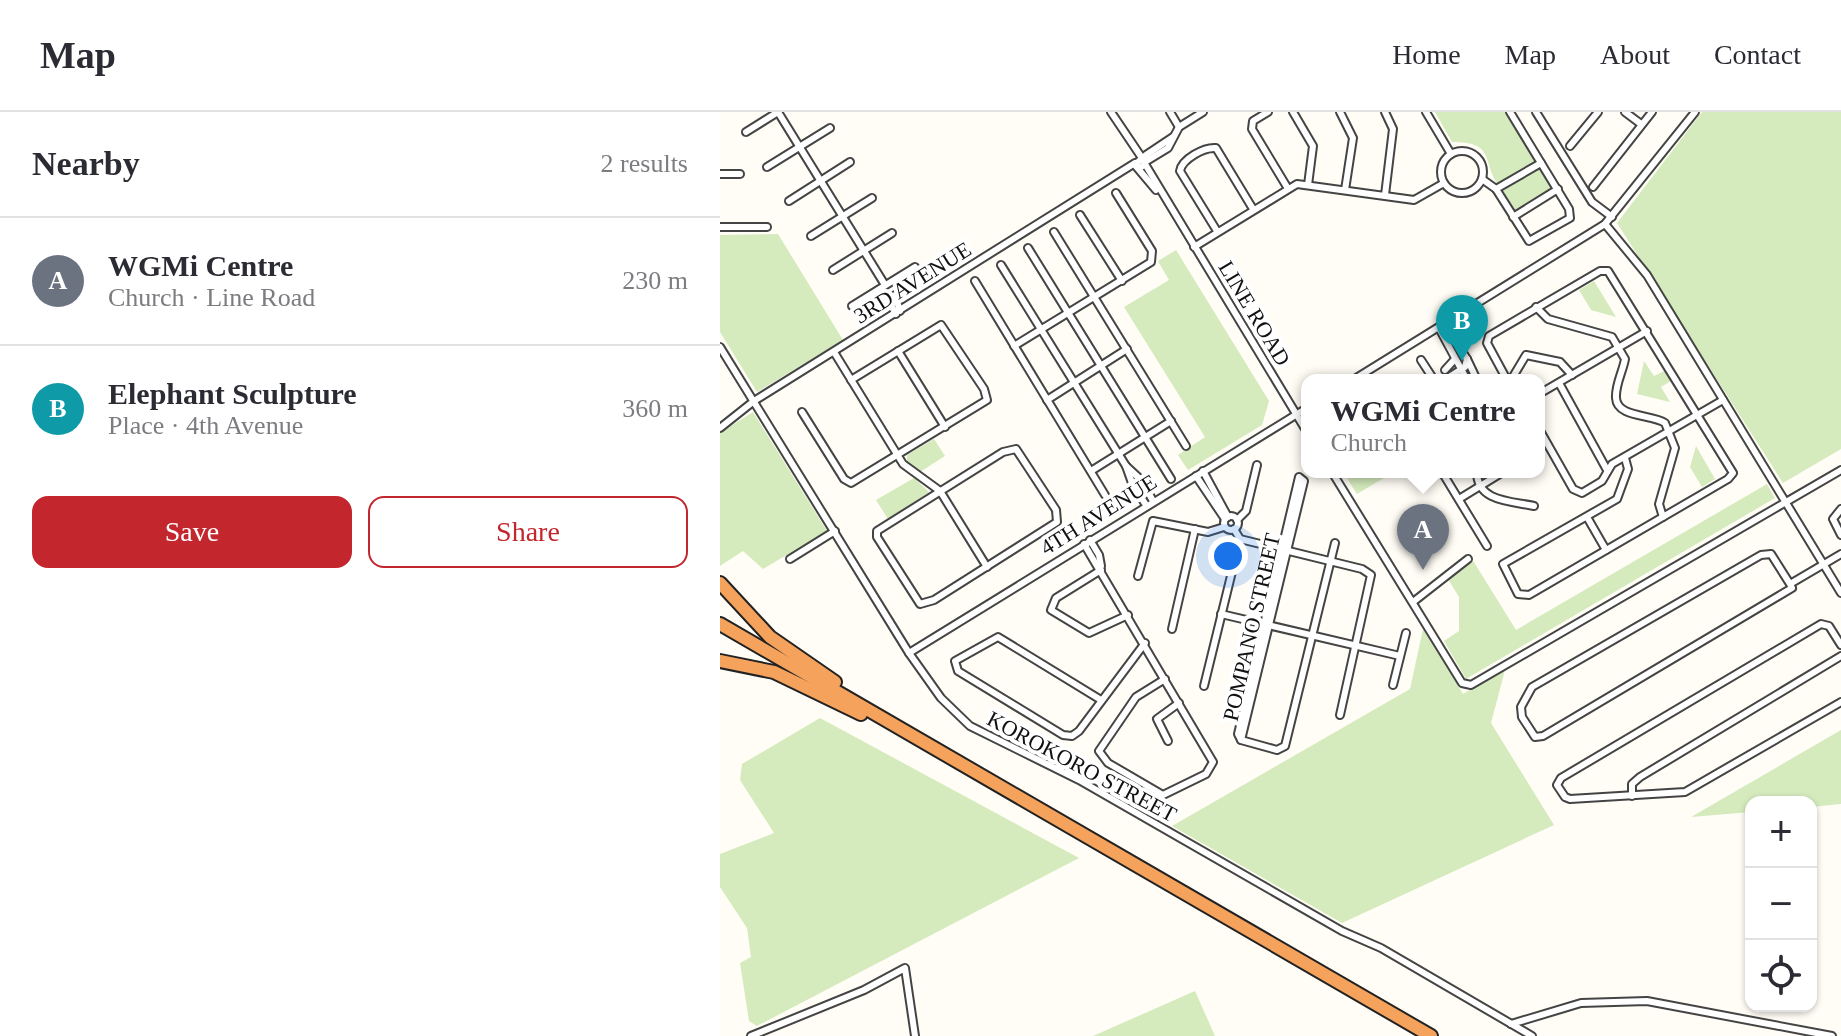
<!DOCTYPE html>
<html lang="en">
<head>
<meta charset="utf-8">
<style>
	:root { --surface:#fff; --page:#f2f2f3; --text:#2b2b33; --muted:#7c7c81; --line:#e1e1e2; --accent:#c4262e }
	body { margin:0; font-family:Georgia,serif; background:var(--page); color:var(--text) }
	.controls { position:absolute; right:24px; bottom:24px; display:grid; overflow:hidden; border-radius:16px; box-shadow:0 2px 6px #0004 }
	.controls button { width:72px; height:72px; display:grid; place-items:center; padding:0; border:0; border-bottom:2px solid var(--line); background:var(--surface); color:var(--text); font:40px sans-serif }
	.you { position:absolute; left:508px; top:444px; width:28px; height:28px; margin:-20px; border:6px solid #fff; border-radius:50%; background:#1a73e8; box-shadow:0 0 0 12px #1a73e833 }
	.badge { display:grid; place-items:center; width:52px; height:52px; border-radius:50%; background:var(--accent); color:#fff; font-size:26px; font-weight:700 }
	.pin { position:absolute; translate:-50% -66px; filter:drop-shadow(0 2px 4px #0008) }
	.pin::after { content:''; position:absolute; top:42px; width:28px; height:24px; background:inherit; clip-path:polygon(0 0,100% 0,50% 100%) }
	.popup { position:absolute; left:581px; top:262px; width:244px; height:104px; box-sizing:border-box; display:grid; place-content:center; border-radius:16px; background:var(--surface); filter:drop-shadow(0 2px 6px #0005); font-size:26px; white-space:nowrap; color:var(--muted) }
	.popup b { font-size:30px; color:var(--text) }
	.popup::after { content:''; position:absolute; left:50%; top:100%; margin-left:-16px; border:16px solid transparent; border-top-color:var(--surface) }
	.list { margin:0; padding:0; list-style:none }
	h2 { display:flex; justify-content:space-between; align-items:center; height:104px; margin:0; padding:0 32px; font-size:34px }
	h2 small { font-size:26px; font-weight:400; color:var(--muted) }
	.list li { display:grid; grid-template-columns:52px 1fr auto; gap:24px; align-items:center; box-sizing:border-box; height:128px; padding:0 32px; border-top:2px solid var(--line) }
	.list b { display:block; font-size:30px; white-space:nowrap }
	.list p { margin:0; font-size:26px; white-space:nowrap; color:var(--muted) }
	.list em { font-size:26px; font-style:normal; color:var(--muted) }
	.actions { display:flex; gap:16px; padding:24px 32px }
	.actions a { flex:1; padding:18px 0; border:2px solid var(--accent); border-radius:16px; text-align:center; font-size:28px; color:var(--accent) }
	.actions .main { background:var(--accent); color:#fff }
	.icon { flex:none; width:44px; height:44px; fill:none; stroke:currentColor; stroke-width:2; stroke-linecap:round; stroke-linejoin:round }
	.map { position:relative; flex:none; width:1121px; height:924px; overflow:hidden }
	header { display:flex; align-items:center; gap:48px; box-sizing:border-box; height:112px; padding:0 40px; background:var(--surface); border-bottom:2px solid var(--line) }
	header strong { font-size:38px }
	nav { display:flex; gap:44px; margin-inline-start:auto; font-size:28px }
	main { display:flex }
	aside { flex:1; background:var(--surface) }
	.map>svg:first-child { display:block }
	.green { fill:#d5ebbd }
	.lines { fill:none; stroke-linecap:round; stroke-linejoin:round }
	.street-casing { stroke:#444; stroke-width:10 }
	.highway-casing { stroke:#222; stroke-width:16 }
	.street { stroke:#fff; stroke-width:6 }
	.highway { stroke:#f5a25d; stroke-width:12 }
	.labels { text-anchor:middle; stroke-width:8; stroke-linejoin:round; paint-order:stroke }
	.street-label { font-size:22px; fill:#111; stroke:#fff }
</style>
</head>
<body>
<header>
<strong>Map</strong>
<nav><a>Home</a><a>Map</a><a>About</a><a>Contact</a></nav>
</header>
<main>
<aside>
<h2>Nearby<small>2 results</small></h2>
<ul class="list">
<li><span class="badge" style="background:#6b7280">A</span><div><b>WGMi Centre</b><p>Church · Line Road</p></div><em>230 m</em></li>
<li><span class="badge" style="background:#0f9aa8">B</span><div><b>Elephant Sculpture</b><p>Place · 4th Avenue</p></div><em>360 m</em></li>
</ul>
<div class="actions"><a class="main">Save</a><a>Share</a></div>
</aside>
<div class="map">
<svg width="1121" height="924" viewBox="0 0 1121 924">
	<rect width="100%" height="100%" fill="#fffdf5"/>
	<!-- green -->
	<g class="green">
		<path d="M715 0H786L817 50 778 73C762 48 775 30 732 30Z"/>
		<polygon points="982,0 1121,0 1121,337 1063,371 897,111"/>
		<polygon points="820,55 833,77 794,100 781,78"/>
		<polygon points="58,122 123,228 37,280 0,220 0,123"/>
		<polygon points="456,138 549,289 542,313 468,358 458,343 485,325 404,195 449,168 438,149"/>
		<polygon points="874,169 896,205 871,198 859,178"/>
		<polygon points="924,249 934,264 944,259 954,267 941,275 950,290 917,282"/>
		<polygon points="33,300 107,419 43,457 23,439 0,454 0,321"/>
		<polygon points="214,327 225,344 200,360 187,350 187,343"/>
		<polygon points="976,334 995,367 982,375 970,355"/>
		<polygon points="623,360 674,360 637,382"/>
		<polygon points="194,366 209,380 168,407 156,388"/>
		<polygon points="1047,372 1055,386 746,567 724,529 739,519 739,485 728,467 752,447 796,518"/>
		<polygon points="703,517 743,582 785,558 771,611 834,713 622,811 452,714 690,577"/>
		<polygon points="100,606 359,746 37,914 29,909 20,851 31,845 27,816 0,775 0,742 54,721 20,668 22,652"/>
		<polygon points="1121,618 1121,692 1091,695 1091,690 1031,690 1031,700 971,705"/>
		<polygon points="475,879 495,924 373,924"/>
	</g>
	<g class="lines">
		<!-- street casing -->
		<g class="street-casing">
			<g id="street">
				<polyline points="58,0 165,173"/>
				<polyline points="391,0 422,46 427,43"/>
				<polyline points="450,0 459,15"/>
				<polyline points="548,0 533,9 532,17 567,75"/>
				<polyline points="573,0 593,34 588,73"/>
				<polyline points="620,0 633,26 625,78"/>
				<polyline points="665,0 673,17 665,83"/>
				<polyline points="706,0 731,42"/>
				<polyline points="816,0 872,90 892,105"/>
				<polyline points="905,0 921,12"/>
				<polyline points="26,20 58,0"/>
				<polyline points="850,34 878,0"/>
				<circle cx="742" cy="60" r="21"/>
				<polyline points="426,43 453,25"/>
				<polyline points="425,50 448,36 459,15 483,0"/>
				<polyline points="425,52 587,320"/>
				<polyline points="47,55 110,16"/>
				<polyline points="420,56 425,52 422,46 415,53 436,78"/>
				<polyline points="0,62 20,62"/>
				<polyline points="762,67 776,77 821,51"/>
				<polyline points="873,75 932,0"/>
				<polyline points="776,77 809,129 850,106 849,97 790,0"/>
				<polyline points="69,89 130,50"/>
				<polyline points="360,103 402,169"/>
				<polyline points="793,105 838,77"/>
				<polyline points="885,112 927,163 1121,481"/>
				<polyline points="0,115 47,115"/>
				<path d="M497 119 460 59C462 47 484 35 496 36L533 97"/>
				<polyline points="334,120 466,334"/>
				<polyline points="91,124 152,86"/>
				<polyline points="474,135 577,72 694,88 724,71"/>
				<polyline points="308,136 451,367"/>
				<polyline points="281,153 406,354 412,371"/>
				<polyline points="113,158 172,121"/>
				<polyline points="255,169 385,383"/>
				<polyline points="175,183 180,199"/>
				<polyline points="168,188 176,202"/>
				<polyline points="132,194 195,155"/>
				<path d="M816 195 828 207 892 225 905 247C903 259 895 273 896 286 897 306 932 302 945 311L955 336 939 392 943 405"/>
				<polyline points="724,212 747,247 757,268"/>
				<polyline points="719,216 747,268"/>
				<polyline points="294,234 431,150 432,139 396,81"/>
				<polyline points="0,235 189,541 221,586 250,614 359,668 622,819 661,836 812,924"/>
				<polyline points="178,239 225,315"/>
				<polyline points="114,240 183,352 220,379 267,455"/>
				<polyline points="701,248 714,268"/>
				<polyline points="725,258 735,247"/>
				<polyline points="729,265 745,255 747,247"/>
				<polyline points="633,268 885,112 975,0"/>
				<polyline points="787,268 767,231 769,224 880,159 888,159 1013,361 1008,367 809,483 798,482 783,452 897,387 908,357 905,346"/>
				<polyline points="791,268 806,243 840,250 852,263"/>
				<polyline points="839,271 887,358"/>
				<polyline points="819,282 927,219"/>
				<polyline points="327,288 407,237"/>
				<polyline points="82,300 124,367 131,371 267,288 264,277 221,213 131,268"/>
				<polyline points="0,316 34,289 415,51"/>
				<polyline points="819,317 853,377 862,381 882,369 892,352 1003,288"/>
				<polygon points="296,337 336,398 337,410 214,488 200,492 157,425 157,419 283,340"/>
				<polyline points="406,354 420,367"/>
				<polyline points="371,359 451,309"/>
				<polyline points="483,359 508,405"/>
				<polyline points="612,360 742,571 751,573 1121,358"/>
				<polyline points="722,360 767,434"/>
				<path d="M757 360C757 390 791 389 814 394"/>
				<polyline points="476,364 505,407"/>
				<polygon points="579,365 584,369 521,628 518,622"/>
				<polyline points="423,371 433,389"/>
				<polyline points="415,376 426,393"/>
				<polyline points="739,387 783,360"/>
				<polyline points="1121,397 1113,407 1121,423"/>
				<circle cx="511" cy="411" r="7"/>
				<polyline points="867,405 886,438"/>
				<polyline points="517,408 526,399 537,353"/>
				<polyline points="514,417 520,427 642,457 651,463 620,603"/>
				<polyline points="370,428 379,443 381,454"/>
				<polyline points="364,432 493,650 486,662 443,683 388,651 379,639 416,585 445,567"/>
				<polyline points="70,447 115,419"/>
				<polyline points="381,458 336,486 331,498 369,521 408,503"/>
				<polyline points="418,464 433,409 488,420 504,415"/>
				<polyline points="1070,472 1051,442 1041,443 812,575 801,595 802,605 815,625 823,624 1072,476 1070,472 1121,442"/>
				<polyline points="693,490 748,447"/>
				<polyline points="501,502 680,544"/>
				<polyline points="452,517 475,417"/>
				<polyline points="1121,533 1109,514 1101,512 841,666 837,673 845,685 850,687 965,680 1121,590"/>
				<polyline points="189,541 587,296"/>
				<polyline points="673,573 686,521"/>
				<polyline points="484,574 520,427"/>
				<polyline points="381,588 278,525 235,549 238,559 343,623 352,624 359,619 425,531"/>
				<polyline points="521,628 557,638 565,634 615,431"/>
				<polyline points="448,629 437,607 459,591"/>
				<polyline points="912,684 912,672 920,665 1121,544"/>
				<polyline points="791,912 861,891 927,889 1112,924"/>
				<polyline points="31,924 144,878 185,856 195,924"/>
			</g>
		</g>
		<!-- highway casing -->
		<g class="highway-casing">
			<g id="highway">
				<polyline points="0,471 50,525 115,570"/>
				<polyline points="0,512 711,924"/>
				<polyline points="0,549 54,560 141,602"/>
			</g>
		</g>
		<!-- street -->
		<use href="#street" class="street"/>
		<!-- highway -->
		<use href="#highway" class="highway"/>
	</g>
	<g class="labels">
		<!-- street labels -->
		<g class="street-label">
			<text transform="translate(192 170) rotate(-32)" y="8">3RD AVENUE</text>
			<text transform="translate(535 201) rotate(59)" y="8">LINE ROAD</text>
			<text transform="translate(378 402) rotate(-32)" y="8">4TH AVENUE</text>
			<text transform="translate(531 515) rotate(-77)" y="8">POMPANO STREET</text>
			<text transform="translate(362 654) rotate(28)" y="8">KOROKORO STREET</text>
		</g>
	</g>
</svg>
<div class="controls">
<button>+</button>
<button>−</button>
<button><svg class="icon" aria-label="locate" viewBox="0 0 24 24"><circle cx="12" cy="12" r="6"/><path d="M12 2v4M12 18v4M2 12h4M18 12h4"/></svg></button>
</div>
<div class="you"></div>
<div class="pin badge" style="left:703px;top:458px;background:#6b7280">A</div>
<div class="popup"><b>WGMi Centre</b>Church</div>
<div class="pin badge" style="left:742px;top:249px;background:#0f9aa8">B</div>
</div>
</main>
</body>
</html>
